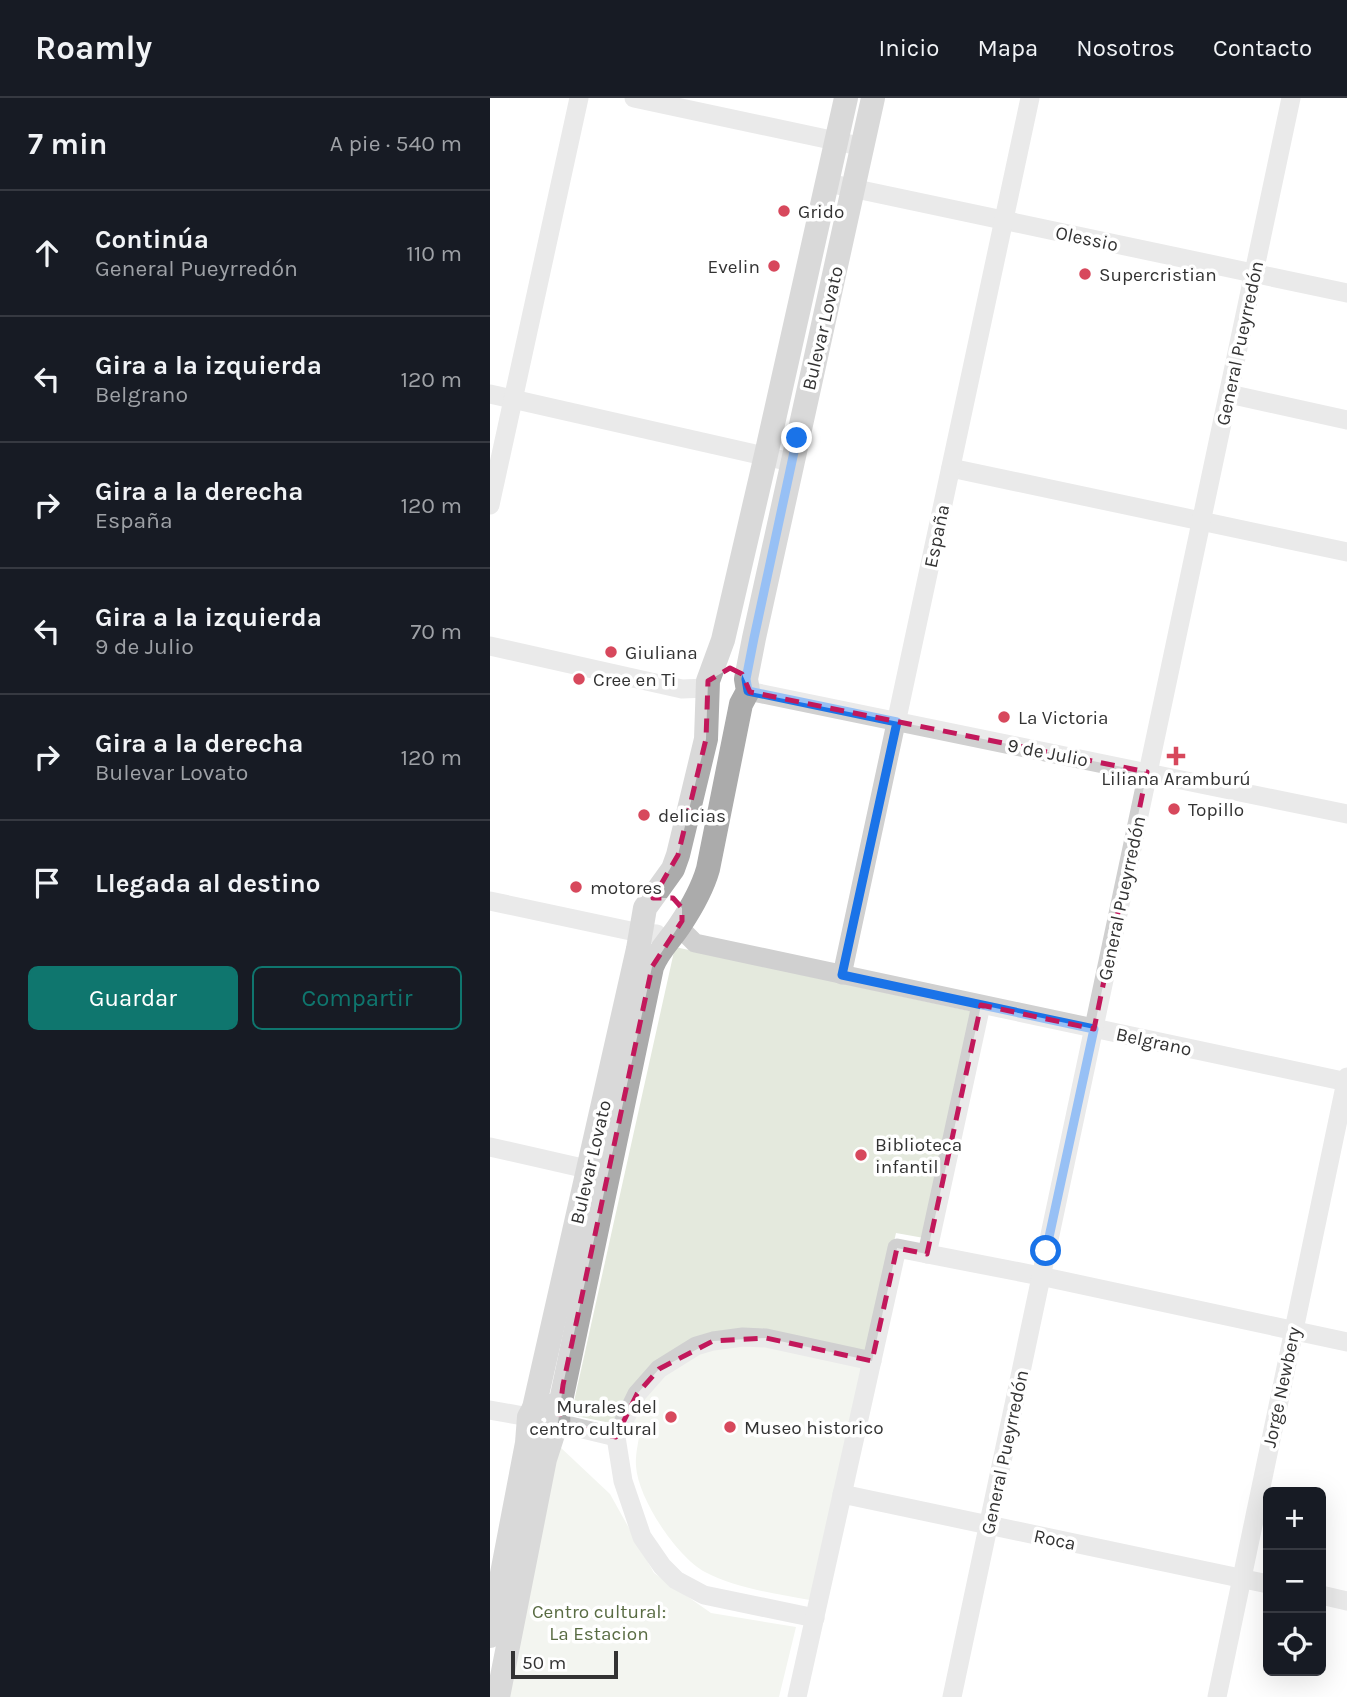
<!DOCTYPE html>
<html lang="es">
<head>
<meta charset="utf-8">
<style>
	:root { --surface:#171b24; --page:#20242c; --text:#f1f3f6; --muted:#9ea1a6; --line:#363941; --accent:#0f766e }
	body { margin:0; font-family:Karla,sans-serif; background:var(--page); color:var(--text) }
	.controls { position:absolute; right:21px; bottom:21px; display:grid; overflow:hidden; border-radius:10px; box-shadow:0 7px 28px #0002 }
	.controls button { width:63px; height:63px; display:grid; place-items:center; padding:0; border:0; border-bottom:2px solid var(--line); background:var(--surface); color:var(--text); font:35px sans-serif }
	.scale { position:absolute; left:21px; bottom:18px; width:107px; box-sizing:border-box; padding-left:7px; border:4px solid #333; border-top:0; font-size:19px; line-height:24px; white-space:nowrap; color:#333; -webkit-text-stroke:5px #fff; paint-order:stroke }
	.stop { position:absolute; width:21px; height:21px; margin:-16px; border:5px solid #1a73e8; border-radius:50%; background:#fff }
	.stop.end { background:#1a73e8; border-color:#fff; box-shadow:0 2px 7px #0008 }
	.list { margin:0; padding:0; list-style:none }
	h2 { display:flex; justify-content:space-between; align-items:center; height:91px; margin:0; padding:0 28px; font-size:30px }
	h2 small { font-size:23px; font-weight:400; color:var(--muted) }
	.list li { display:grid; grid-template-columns:46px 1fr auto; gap:21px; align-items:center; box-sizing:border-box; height:126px; padding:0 28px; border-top:2px solid var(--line) }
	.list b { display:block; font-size:26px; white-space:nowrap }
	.list p { margin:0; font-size:23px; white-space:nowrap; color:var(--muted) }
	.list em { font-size:23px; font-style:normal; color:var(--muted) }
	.actions { display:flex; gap:14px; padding:21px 28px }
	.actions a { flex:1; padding:16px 0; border:2px solid var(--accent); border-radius:10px; text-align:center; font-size:24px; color:var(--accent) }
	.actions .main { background:var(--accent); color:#fff }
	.icon { flex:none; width:38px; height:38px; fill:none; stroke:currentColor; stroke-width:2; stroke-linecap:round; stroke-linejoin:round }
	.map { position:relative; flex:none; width:857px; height:1599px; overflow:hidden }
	header { display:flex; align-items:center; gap:42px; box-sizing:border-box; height:98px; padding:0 35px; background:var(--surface); border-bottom:2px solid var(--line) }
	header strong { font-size:33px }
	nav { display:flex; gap:38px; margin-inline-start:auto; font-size:24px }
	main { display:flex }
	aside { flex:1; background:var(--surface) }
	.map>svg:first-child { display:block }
	.green { fill:#e4e9dd }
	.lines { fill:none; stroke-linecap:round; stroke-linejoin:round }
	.minor { stroke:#d0d0d0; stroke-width:19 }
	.major { stroke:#ababab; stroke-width:24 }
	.route { stroke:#1a73e8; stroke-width:9 }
	.marked { fill:none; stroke:#c2185b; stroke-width:5; stroke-dasharray:14 9; stroke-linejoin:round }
	.poi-dot { fill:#d7485c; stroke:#fff; stroke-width:2.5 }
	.labels { text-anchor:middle; stroke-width:7; stroke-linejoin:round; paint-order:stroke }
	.poi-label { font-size:19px; fill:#333; stroke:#fff; text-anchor:start }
	.street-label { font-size:19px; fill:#333; stroke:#fff }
	.park-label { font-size:19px; fill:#596c43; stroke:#fff }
</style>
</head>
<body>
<header>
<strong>Roamly</strong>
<nav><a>Inicio</a><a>Mapa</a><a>Nosotros</a><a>Contacto</a></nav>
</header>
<main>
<aside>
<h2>7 min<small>A pie · 540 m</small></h2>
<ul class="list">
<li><svg class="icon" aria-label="ahead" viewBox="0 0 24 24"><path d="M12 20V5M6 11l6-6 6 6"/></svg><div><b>Continúa</b><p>General Pueyrredón</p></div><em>110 m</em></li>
<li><svg class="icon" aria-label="left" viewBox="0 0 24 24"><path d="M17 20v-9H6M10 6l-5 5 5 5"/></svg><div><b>Gira a la izquierda</b><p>Belgrano</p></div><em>120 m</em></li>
<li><svg class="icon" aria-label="right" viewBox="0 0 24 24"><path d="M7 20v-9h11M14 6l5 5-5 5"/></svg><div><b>Gira a la derecha</b><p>España</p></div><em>120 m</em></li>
<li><svg class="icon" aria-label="left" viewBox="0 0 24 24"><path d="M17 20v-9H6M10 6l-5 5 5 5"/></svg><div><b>Gira a la izquierda</b><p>9 de Julio</p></div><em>70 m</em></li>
<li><svg class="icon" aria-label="right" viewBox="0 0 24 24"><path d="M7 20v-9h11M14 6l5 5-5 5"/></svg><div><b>Gira a la derecha</b><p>Bulevar Lovato</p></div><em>120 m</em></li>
<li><svg class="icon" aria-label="arrive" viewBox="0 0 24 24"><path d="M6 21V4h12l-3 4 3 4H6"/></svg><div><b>Llegada al destino</b></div></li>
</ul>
<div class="actions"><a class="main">Guardar</a><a>Compartir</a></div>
</aside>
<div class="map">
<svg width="857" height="1599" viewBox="0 0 857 1599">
	<rect width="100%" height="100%" fill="#fff"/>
	<!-- green -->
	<g class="green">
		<path d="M185 849 484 914 434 1140 406 1135 320 1502C287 1496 245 1490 215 1474 187 1459 148 1401 146 1368 145 1356 149 1343 150 1331L81 1317Z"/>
		<polygon points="69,1348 120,1396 164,1475 221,1515 306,1529 289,1599 19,1599"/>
	</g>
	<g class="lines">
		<!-- minor -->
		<g class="minor">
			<polyline points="144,0 374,49"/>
			<polyline points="338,85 857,195"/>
			<polyline points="0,296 301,364"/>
			<polyline points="739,296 857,322"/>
			<polyline points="461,370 857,454"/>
			<polyline points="0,407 89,0"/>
			<polyline points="0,548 192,591 217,590"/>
			<polyline points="258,593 857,716"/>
			<polyline points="0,803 150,835 167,836"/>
			<polyline points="189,829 205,845 857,984"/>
			<polyline points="352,877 540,0"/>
			<polyline points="0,1049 110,1074"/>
			<polyline points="437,1156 491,907"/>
			<polyline points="0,1312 39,1319"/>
			<polyline points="68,1325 126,1339"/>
			<polyline points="352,1396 778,1486"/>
			<polyline points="831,1497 857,1503"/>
			<polyline points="325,1520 214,1497 186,1482 172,1468 152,1439 133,1383 126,1339 147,1296 169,1271 206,1248 223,1243 253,1239 276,1240 382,1263"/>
			<polyline points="307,1599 407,1150 550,1178 857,1244"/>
			<polyline points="462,1599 801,0"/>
			<polyline points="727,1599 857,979"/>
		</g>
		<!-- major -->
		<g class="major">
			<polyline points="44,1310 148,851 155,810 183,771 188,757 216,641 218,583 233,542 276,357 356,0"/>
			<path d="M68 1317 162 869C168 853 181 841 190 827 202 809 212 792 218 771L251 606 258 593 256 581 264 540 383 0"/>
			<path d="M0 1538 37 1345 39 1319 44 1310 55 1307C66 1310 71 1318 67 1330L60 1336 51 1337 40 1329"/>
			<polyline points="8,1599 55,1361 64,1333"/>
		</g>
	</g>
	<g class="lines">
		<!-- route -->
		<polyline class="route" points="307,340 264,540 256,581 258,593 407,624 352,877 604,931 556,1153"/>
	</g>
	<!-- marked area -->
	<path d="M0 0H857V1599H0ZM240 570 252 576 260 594 657 674 604 931 491 907 437 1156 407 1150 382 1263 276 1240 223 1243 169 1271 147 1296 126 1339 68 1325 73 1287 162 869 192 823V810L183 800H163L188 757 216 641 218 583Z" fill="#fff" fill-opacity=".55" fill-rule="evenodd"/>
	<path class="marked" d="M240 570 252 576 260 594 657 674 604 931 491 907 437 1156 407 1150 382 1263 276 1240 223 1243 169 1271 147 1296 126 1339 68 1325 73 1287 162 869 192 823V810L183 800H163L188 757 216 641 218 583Z"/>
	<!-- markers -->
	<g class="poi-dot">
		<circle cx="294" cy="113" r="7"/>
		<circle cx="284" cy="168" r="7"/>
		<circle cx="595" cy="176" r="7"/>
		<circle cx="121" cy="554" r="7"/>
		<circle cx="89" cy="581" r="7"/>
		<circle cx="514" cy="619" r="7"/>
		<path d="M682.5 647.5h7v7h7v7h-7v7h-7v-7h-7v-7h7z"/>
		<circle cx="684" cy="711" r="7"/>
		<circle cx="154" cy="717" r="7"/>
		<circle cx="86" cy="789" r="7"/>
		<circle cx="371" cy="1057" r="7"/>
		<circle cx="181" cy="1319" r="7"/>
		<circle cx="240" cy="1329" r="7"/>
	</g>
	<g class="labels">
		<!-- poi labels -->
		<g class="poi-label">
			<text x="308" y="120">Grido</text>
			<text x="270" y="175" text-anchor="end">Evelin</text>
			<text x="609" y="183">Supercristian</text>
			<text x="135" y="561">Giuliana</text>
			<text x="103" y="588">Cree en Ti</text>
			<text x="528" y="626">La Victoria</text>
			<text x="686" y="687" text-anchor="middle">Liliana Aramburú</text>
			<text x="698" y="718">Topillo</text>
			<text x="168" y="724">delicias</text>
			<text x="100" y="796">motores</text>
			<text x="385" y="1053">Biblioteca<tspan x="385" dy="22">infantil</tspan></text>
			<text x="167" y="1315" text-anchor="end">Murales del<tspan x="167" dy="22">centro cultural</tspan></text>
			<text x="254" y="1336">Museo historico</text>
		</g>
		<!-- street labels -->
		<g class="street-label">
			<text transform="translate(597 140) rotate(12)" y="7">Olessio</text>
			<text transform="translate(332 230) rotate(-77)" y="7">Bulevar Lovato</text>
			<text transform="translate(749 245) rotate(-78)" y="7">General Pueyrredón</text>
			<text transform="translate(446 438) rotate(-78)" y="7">España</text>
			<text transform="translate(558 654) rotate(11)" y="7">9 de Julio</text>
			<text transform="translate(631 800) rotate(-78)" y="7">General Pueyrredón</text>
			<text transform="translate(664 943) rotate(12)" y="7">Belgrano</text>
			<text transform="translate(100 1064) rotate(-77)" y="7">Bulevar Lovato</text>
			<text transform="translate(791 1289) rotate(-78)" y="7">Jorge Newbery</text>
			<text transform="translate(514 1354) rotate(-78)" y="7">General Pueyrredón</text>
			<text transform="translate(565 1441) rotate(12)" y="7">Roca</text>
		</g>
		<!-- park labels -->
		<g class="park-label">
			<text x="109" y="1520">Centro cultural:<tspan x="109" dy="22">La Estacion</tspan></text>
		</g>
	</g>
</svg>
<div class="controls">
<button>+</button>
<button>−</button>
<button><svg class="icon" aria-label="locate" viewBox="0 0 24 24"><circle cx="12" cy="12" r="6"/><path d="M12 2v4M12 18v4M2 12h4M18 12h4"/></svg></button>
</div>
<div class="scale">50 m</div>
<div class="stop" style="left:556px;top:1153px"></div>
<div class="stop end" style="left:307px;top:340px"></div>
</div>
</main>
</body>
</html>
